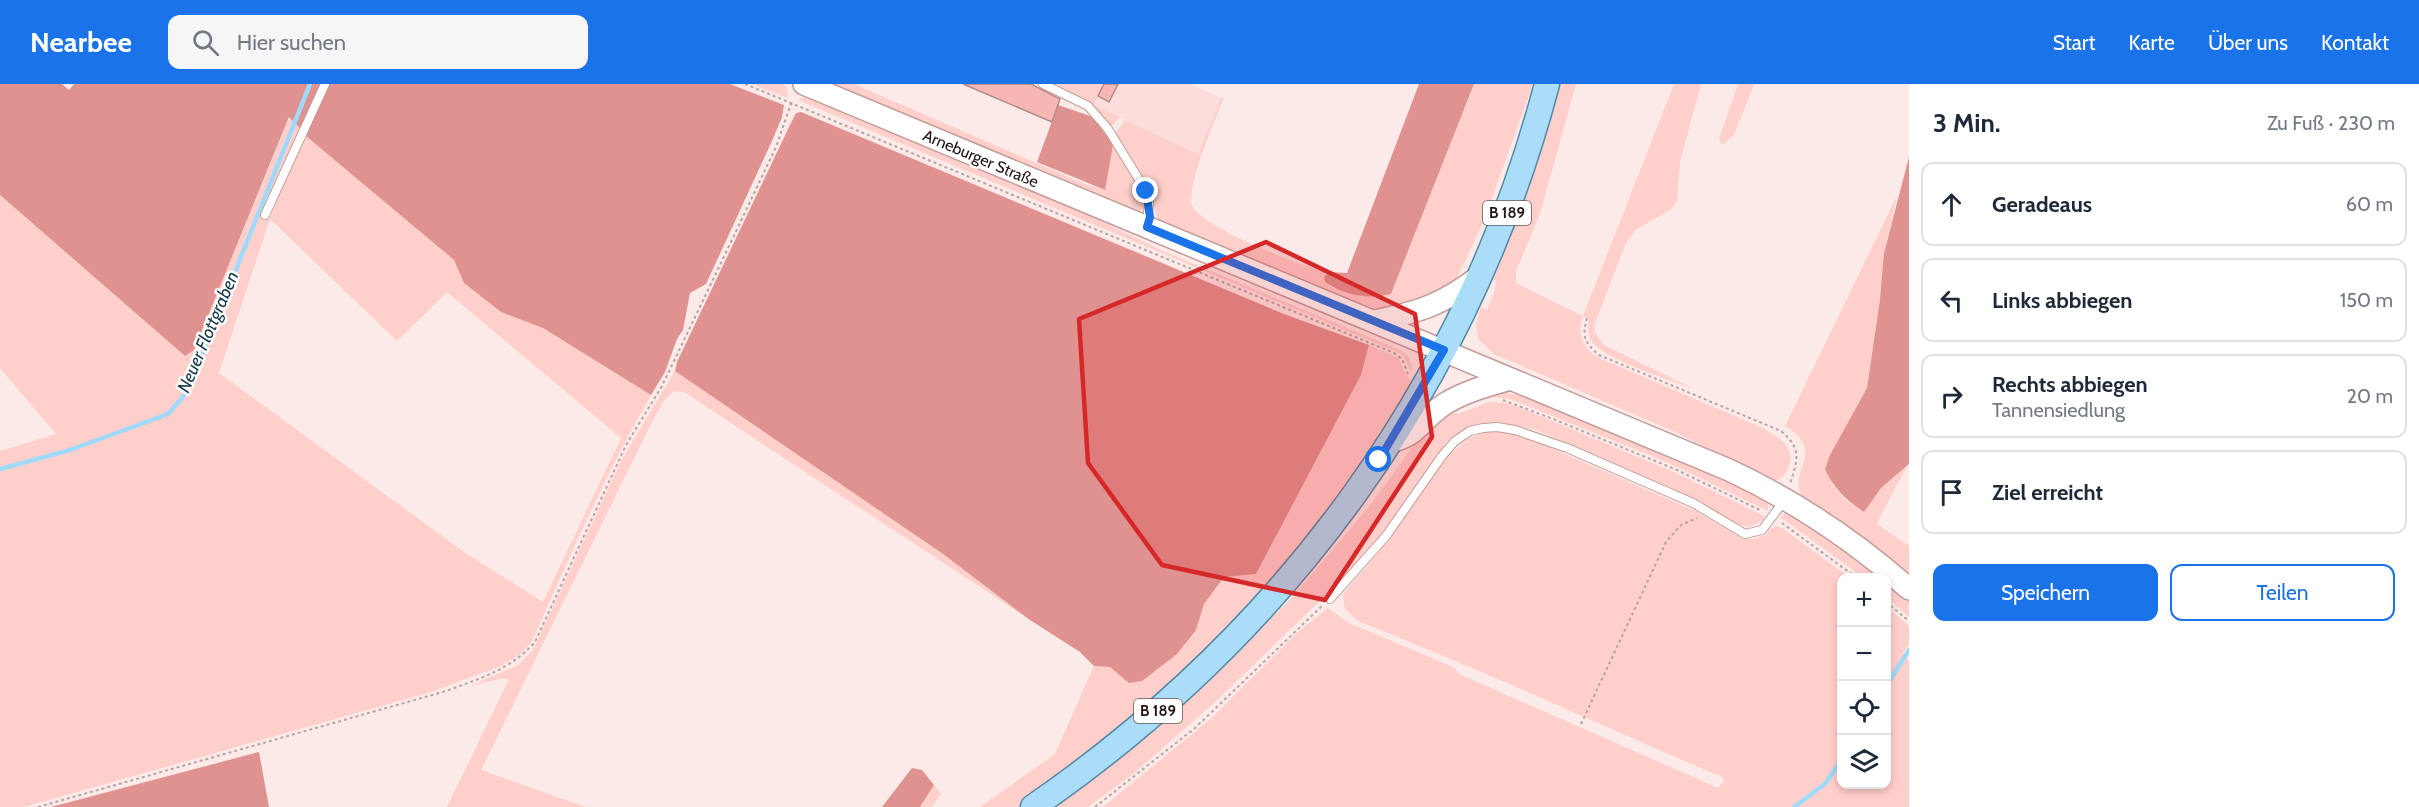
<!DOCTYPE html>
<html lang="de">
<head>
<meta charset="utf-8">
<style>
	:root { --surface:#fff; --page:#f6f6f7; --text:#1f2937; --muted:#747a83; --line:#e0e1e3; --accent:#1a73e8 }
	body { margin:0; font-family:Cabin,sans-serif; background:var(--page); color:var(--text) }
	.controls { position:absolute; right:18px; bottom:18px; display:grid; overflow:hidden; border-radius:12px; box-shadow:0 3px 9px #0003 }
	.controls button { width:54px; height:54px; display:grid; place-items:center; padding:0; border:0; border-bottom:2px solid var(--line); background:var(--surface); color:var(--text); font:30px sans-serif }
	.stop { position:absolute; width:18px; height:18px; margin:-14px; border:4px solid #1a73e8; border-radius:50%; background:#fff }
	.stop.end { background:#1a73e8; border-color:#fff; box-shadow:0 2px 6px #0008 }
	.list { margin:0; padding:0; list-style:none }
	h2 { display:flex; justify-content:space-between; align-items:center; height:78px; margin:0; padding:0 24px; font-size:26px }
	h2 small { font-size:20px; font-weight:400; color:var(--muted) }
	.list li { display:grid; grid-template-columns:39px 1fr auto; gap:18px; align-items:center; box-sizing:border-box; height:84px; margin:0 12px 12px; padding:0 12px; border:2px solid var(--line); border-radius:12px }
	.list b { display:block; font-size:22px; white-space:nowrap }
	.list p { margin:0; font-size:20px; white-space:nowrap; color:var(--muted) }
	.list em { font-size:20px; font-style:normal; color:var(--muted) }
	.actions { display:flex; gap:12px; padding:18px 24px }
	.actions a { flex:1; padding:14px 0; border:2px solid var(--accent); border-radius:12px; text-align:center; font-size:21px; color:var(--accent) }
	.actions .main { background:var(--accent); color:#fff }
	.icon { flex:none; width:33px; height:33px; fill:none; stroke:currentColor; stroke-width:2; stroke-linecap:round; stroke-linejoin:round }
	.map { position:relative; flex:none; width:1909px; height:723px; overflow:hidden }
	header { display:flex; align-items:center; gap:36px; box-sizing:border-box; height:84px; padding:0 30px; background:var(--accent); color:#fff }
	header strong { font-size:28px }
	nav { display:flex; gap:33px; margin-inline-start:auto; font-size:21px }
	.search { width:420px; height:54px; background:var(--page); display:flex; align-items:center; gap:15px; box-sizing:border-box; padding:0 21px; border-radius:12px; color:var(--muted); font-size:22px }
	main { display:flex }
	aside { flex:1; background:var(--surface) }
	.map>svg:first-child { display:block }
	.built { fill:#fddddb }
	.green { fill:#ffcfcc; fill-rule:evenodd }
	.forest { fill:#df9290 }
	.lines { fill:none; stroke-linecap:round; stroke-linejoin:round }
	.stream { stroke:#9fdafa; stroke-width:4.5 }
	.building { fill:#f6b6b3; stroke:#b38b8a; stroke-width:1.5 }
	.lane-casing { stroke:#c29a98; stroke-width:10 }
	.secondary-casing { stroke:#c29a98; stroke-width:24 }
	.primary-casing { stroke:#5588a4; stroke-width:27 }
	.path { stroke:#b6a5a4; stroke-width:2; stroke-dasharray:3 3; stroke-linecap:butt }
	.lane { stroke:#fff; stroke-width:8 }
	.secondary { stroke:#fff; stroke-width:21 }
	.primary { stroke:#aaddf7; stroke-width:24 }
	.route { stroke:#1a73e8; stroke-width:8 }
	.marked { fill:#d62828; fill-opacity:0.2; stroke:#d62828; stroke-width:4.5; stroke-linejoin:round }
	.labels { text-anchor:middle; stroke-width:5; stroke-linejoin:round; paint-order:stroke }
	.shield { fill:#fff; stroke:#645a5a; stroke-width:1.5 }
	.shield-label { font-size:15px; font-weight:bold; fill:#221313 }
	.street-label { font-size:16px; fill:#221313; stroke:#fff }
	.water-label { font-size:18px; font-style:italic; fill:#143647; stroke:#fff }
</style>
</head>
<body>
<header>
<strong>Nearbee</strong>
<div class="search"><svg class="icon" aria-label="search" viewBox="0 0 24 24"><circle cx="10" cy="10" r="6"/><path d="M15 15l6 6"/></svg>Hier suchen</div>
<nav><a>Start</a><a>Karte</a><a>Über uns</a><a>Kontakt</a></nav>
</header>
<main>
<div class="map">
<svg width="1909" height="723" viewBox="0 0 1909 723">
	<rect width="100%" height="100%" fill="#fceae9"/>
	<!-- built -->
	<polygon class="built" points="1104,0 1190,0 1221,14 1198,70 1094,21"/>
	<!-- green -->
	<g class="green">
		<polygon points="752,0 783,0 787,4 788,14"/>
		<polygon points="825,0 854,0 1085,100 1104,106 1113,61 1144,110 1146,124 1137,129"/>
		<polygon points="1056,0 1104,0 1094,21 1120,33 1111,43 1094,21"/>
		<path d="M1474 0H1533L1484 136 1456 196 1441 210 1385 226 1358 220 1158 137 1148 102 1115 50 1125 36 1198 70 1221 14 1224 13C1213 42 1192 87 1191 118 1191 140 1308 186 1330 188L1324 193 1325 198 1333 204 1391 210Z"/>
		<path d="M1558 0H1576L1540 130 1516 187V199L1583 232 1674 0H1701L1680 78 1677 118 1670 126 1635 146 1626 159 1595 239V249L1604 261 1696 306C1673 297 1605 276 1592 258 1588 252 1588 242 1589 235L1583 232C1577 250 1582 265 1599 274L1763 344C1779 354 1797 363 1788 385 1785 391 1781 396 1774 397L1673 347 1494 270 1478 255 1476 240 1481 223 1487 226 1495 206 1496 197 1493 195 1530 100Z"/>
		<polygon points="1738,0 1754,0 1734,51 1722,61 1719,55"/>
		<path d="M807 11 1064 119 1163 167 1400 266C1410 272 1412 279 1412 290L1403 271 1397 268 798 16Z"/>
		<path d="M290 32 300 44 264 126 266 133 270 134 294 73 306 52 454 176 464 199 501 228 543 244 651 311C605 390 569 475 531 559L519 571 501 582 431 608 24 723H0V367L56 350 0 284V111L185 272 194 266ZM270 135 397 257 447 208 621 354 543 518 464 468 219 289Z"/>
		<path d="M1897 112 1884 169 1880 215 1867 304 1830 371 1832 400 1847 417 1864 428 1881 404 1907 382 1878 437V441L1909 462V492L1802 413C1787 386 1828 368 1785 342Z"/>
		<polygon points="1369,261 1399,274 1404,287 1411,297 1411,302 1319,446 1209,569 1077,682 1018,723 980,723 1055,670 1094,582 1110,583 1196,546 1204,520 1224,493 1256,490 1361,291"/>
		<polygon points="675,287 943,470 1030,536 684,308 674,307 663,318 650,342 481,686 586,723 447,723 509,595 499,595 468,603 518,581 533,566 621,377"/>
		<polygon points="1499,307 1533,314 1717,390 1764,413 1768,419 1768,427 1669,379 1510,315 1493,313 1460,323"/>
		<polygon points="1489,318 1507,319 1521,324 1674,388 1764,432 1763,436 1749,443 1733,439 1690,414 1537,346 1498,338 1464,345 1447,357 1389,441 1350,488 1213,620 1133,690 1088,723 1046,723 1219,584 1288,518 1368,424 1428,342 1451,328 1458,330"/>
		<path d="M1484 348H1504L1521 351 1693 426 1743 455H1754L1766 451 1770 445 1777 442 1782 444 1849 493 1842 494V700H1886L1887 523 1909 542V560L1903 569 1909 578V723H1103L1214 632 1298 548 1328 524 1349 539 1453 583 1459 590 1718 704 1724 697 1720 690 1717 691C1597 639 1479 585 1358 537L1345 525 1343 511 1349 503 1386 460 1436 387 1449 371 1468 355Z"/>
		<polygon points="1787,429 1793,429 1883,493 1863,493 1780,433"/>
		<polygon points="1886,497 1909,516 1909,533 1887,514"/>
		<polygon points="934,701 941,710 932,723 920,723"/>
	</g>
	<!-- forest -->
	<g class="forest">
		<polygon points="0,0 62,0 69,6 74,0 320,0 300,44 289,33 194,266 185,272 0,111"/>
		<polygon points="329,0 730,0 784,21 782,33 772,57 706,200 690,209 683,246 677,255 665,288 651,311 543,244 501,228 464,199 454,176 306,52"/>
		<path d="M1419 0H1474L1391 210C1369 216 1344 211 1325 198L1324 193 1330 188 1347 189Z"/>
		<polygon points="1058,21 1093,33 1113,61 1105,106 1037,78"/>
		<polygon points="801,28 1284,230 1369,261 1361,291 1256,490 1224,493 1204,520 1196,546 1177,570 1142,597 1129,599 1110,583 1094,582 1080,568 1030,536 943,470 675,287 677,278 790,41 796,29"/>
		<path d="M1909 73V380L1881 404 1864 428C1846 416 1834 405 1825 385L1830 371 1867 304 1880 215 1884 169Z"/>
		<polygon points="259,668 269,723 51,723"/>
		<polygon points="912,684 922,686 934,701 920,723 882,723"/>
	</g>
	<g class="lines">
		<!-- stream -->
		<g class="stream">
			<polyline points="0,385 70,366 168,330 182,314 199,278 310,0"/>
			<polyline points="1886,602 1909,566"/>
			<polyline points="1794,723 1825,700 1842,675"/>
		</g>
	</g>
	<!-- building -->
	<g class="building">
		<polygon points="963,0 1031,0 1060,15 1052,38"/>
		<polygon points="1104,0 1118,0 1109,18 1098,12"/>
	</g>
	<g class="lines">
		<!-- lane casing -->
		<g class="lane-casing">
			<g id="lane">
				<polyline points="1043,0 1088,22 1108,45 1146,107 1149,119 1147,141"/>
				<polyline points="265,131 325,0"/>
				<polyline points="1330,515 1386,452 1442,372 1455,357 1470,347 1483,344 1497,343 1515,346 1567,364 1693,419 1745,450 1762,446 1784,417"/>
			</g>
		</g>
		<!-- secondary casing -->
		<g class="secondary-casing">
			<g id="secondary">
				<path d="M804 0 1729 386C1795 417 1855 457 1909 505"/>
				<path d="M1374 237C1420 228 1444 220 1481 191"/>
				<path d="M1392 357C1419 352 1424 331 1448 318 1467 307 1489 301 1510 295"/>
			</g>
		</g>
		<!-- primary casing -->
		<g class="primary-casing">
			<path id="primary" d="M1033 723C1288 547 1468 300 1547 0"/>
		</g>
		<!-- path -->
		<g class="path">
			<polyline points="745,0 1394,269 1402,275 1408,290"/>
			<path d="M1587 234C1582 253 1584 258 1599 271L1781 347C1802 365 1798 375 1790 400"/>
			<polyline points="1503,316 1553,335 1677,386 1762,427"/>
			<polyline points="1782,439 1857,494"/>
			<polyline points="1886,518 1909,537"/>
			<polyline points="1581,640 1666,458 1681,441 1697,434"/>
			<path d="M38 723 446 607C481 594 510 586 535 558L626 361 662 302 730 160 776 63 792 17"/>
			<polyline points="1095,723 1195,644 1323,521"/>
		</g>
		<!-- lane -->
		<use href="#lane" class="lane"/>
		<!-- secondary -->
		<use href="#secondary" class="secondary"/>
		<!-- primary -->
		<use href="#primary" class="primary"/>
	</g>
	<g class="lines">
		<!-- route -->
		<polyline class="route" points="1146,107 1150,133 1147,143 1444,266 1379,376"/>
	</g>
	<!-- marked area -->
	<path class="marked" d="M1266 158 1415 230 1432 353 1325 516 1162 481 1088 379 1079 235Z"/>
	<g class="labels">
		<!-- shield labels -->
		<g class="shield">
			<rect x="1483" y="117" width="48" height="24" rx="4.5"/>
			<rect x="1134" y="615" width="48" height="24" rx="4.5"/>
		</g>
		<g class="shield-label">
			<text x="1507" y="134">B 189</text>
			<text x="1158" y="632">B 189</text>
		</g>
		<!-- street labels -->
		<g class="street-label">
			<text transform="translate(981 74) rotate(23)" y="6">Arneburger Straße</text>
		</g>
		<!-- water labels -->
		<g class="water-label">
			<text transform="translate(208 248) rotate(-67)" y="6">Neuer Flottgraben</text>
		</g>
	</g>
</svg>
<div class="controls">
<button>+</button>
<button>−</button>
<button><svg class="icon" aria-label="locate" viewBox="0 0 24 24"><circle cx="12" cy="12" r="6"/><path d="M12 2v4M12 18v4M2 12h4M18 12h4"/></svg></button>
<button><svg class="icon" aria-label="layers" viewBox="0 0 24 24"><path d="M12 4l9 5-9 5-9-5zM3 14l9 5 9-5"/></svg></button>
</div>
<div class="stop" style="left:1379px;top:376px"></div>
<div class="stop end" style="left:1146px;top:107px"></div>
</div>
<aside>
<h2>3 Min.<small>Zu Fuß · 230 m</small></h2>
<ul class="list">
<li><svg class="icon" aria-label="ahead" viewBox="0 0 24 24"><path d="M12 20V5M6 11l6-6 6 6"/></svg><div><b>Geradeaus</b></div><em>60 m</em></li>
<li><svg class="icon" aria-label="left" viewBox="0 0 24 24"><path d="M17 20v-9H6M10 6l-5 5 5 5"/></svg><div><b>Links abbiegen</b></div><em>150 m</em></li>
<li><svg class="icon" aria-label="right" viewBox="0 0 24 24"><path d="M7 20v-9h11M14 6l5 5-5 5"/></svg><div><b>Rechts abbiegen</b><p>Tannensiedlung</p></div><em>20 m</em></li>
<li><svg class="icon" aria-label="arrive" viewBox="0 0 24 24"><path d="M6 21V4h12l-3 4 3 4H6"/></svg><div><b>Ziel erreicht</b></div></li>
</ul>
<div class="actions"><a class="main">Speichern</a><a>Teilen</a></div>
</aside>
</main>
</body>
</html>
